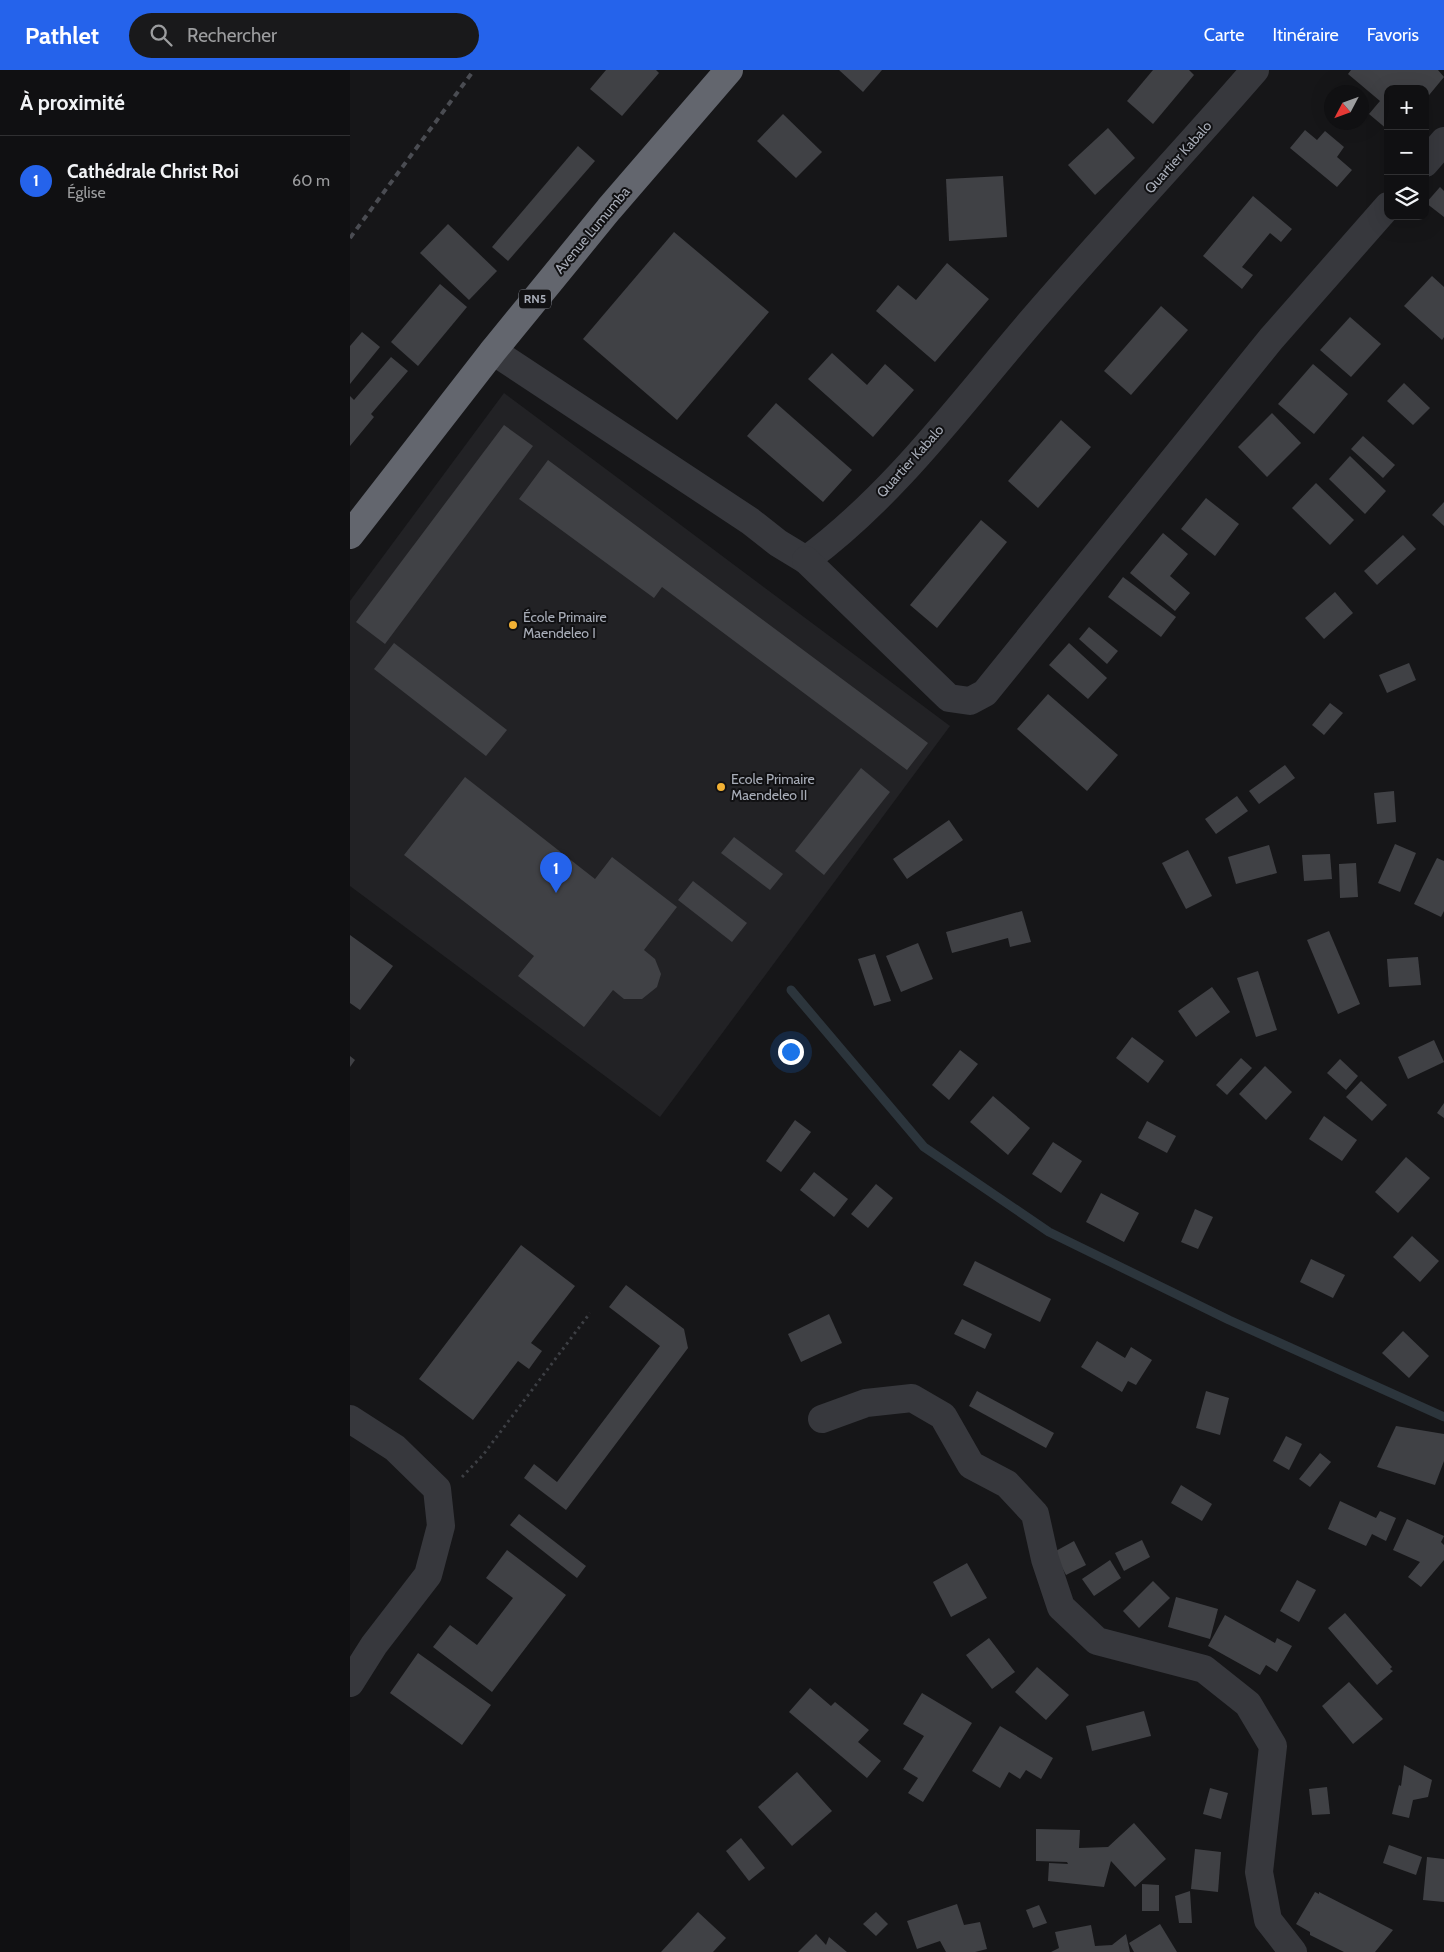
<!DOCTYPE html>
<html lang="fr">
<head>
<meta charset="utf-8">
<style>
	:root { --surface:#101012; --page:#19191b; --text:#f1f3f6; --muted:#9c9d9f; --line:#303032; --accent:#2563eb }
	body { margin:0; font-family:Cabin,sans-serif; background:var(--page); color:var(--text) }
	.controls { position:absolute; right:15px; top:15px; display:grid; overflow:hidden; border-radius:10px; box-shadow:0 5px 20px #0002 }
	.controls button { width:45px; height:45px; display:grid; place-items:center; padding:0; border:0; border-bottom:1px solid var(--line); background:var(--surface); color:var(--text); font:25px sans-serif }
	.compass { position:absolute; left:974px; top:15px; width:45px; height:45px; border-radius:50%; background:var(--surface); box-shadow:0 5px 20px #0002; rotate:229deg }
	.you { position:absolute; left:440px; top:981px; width:18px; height:18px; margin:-12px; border:4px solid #fff; border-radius:50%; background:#1a73e8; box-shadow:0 0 0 8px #1a73e833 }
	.badge { display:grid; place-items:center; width:32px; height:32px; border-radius:50%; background:var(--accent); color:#fff; font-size:16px; font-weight:700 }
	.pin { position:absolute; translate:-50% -41px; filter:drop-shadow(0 1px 2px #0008) }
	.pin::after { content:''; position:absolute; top:26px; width:18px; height:15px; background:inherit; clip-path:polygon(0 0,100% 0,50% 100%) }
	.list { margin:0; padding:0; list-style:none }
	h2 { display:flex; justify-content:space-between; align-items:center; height:65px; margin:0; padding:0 20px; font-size:21px }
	h2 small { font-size:16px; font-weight:400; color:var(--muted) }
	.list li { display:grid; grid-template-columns:32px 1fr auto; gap:15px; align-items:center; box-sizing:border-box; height:90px; padding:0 20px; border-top:1px solid var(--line) }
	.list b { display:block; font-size:19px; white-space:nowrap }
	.list p { margin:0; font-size:16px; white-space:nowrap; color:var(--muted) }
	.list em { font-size:16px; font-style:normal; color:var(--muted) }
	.icon { flex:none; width:28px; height:28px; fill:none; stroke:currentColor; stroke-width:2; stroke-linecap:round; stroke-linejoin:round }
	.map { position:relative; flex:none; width:1094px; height:1882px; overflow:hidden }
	header { display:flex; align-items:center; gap:30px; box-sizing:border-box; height:70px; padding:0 25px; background:var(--accent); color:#fff }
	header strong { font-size:24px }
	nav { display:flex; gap:28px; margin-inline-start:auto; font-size:18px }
	.search { width:350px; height:45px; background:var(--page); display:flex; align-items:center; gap:12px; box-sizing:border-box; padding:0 18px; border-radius:28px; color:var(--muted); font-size:19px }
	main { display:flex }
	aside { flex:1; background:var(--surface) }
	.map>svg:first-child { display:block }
	.built { fill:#222225 }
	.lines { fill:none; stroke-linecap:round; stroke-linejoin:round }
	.stream { stroke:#2c353c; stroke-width:9 }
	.building { fill:#404145 }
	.path { stroke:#3d3f44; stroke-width:3; stroke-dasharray:2.5 4; stroke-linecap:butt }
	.street { stroke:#37383d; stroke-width:28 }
	.highway { stroke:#63666e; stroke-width:28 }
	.rail { stroke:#4a4c52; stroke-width:4; stroke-dasharray:6 5; stroke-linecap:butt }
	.poi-dot { fill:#f2b134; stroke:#111113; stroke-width:2 }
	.labels { text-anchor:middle; stroke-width:4; stroke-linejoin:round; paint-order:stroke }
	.shield { fill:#111113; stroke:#7b7e86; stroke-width:1 }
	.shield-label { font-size:12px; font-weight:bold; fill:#a8adb8 }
	.street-label { font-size:14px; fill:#a8adb8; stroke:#111113 }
	.poi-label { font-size:14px; fill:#a8adb8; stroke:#111113; text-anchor:start }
</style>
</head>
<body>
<header>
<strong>Pathlet</strong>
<div class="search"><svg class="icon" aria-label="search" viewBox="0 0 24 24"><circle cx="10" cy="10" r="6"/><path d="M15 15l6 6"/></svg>Rechercher</div>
<nav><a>Carte</a><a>Itinéraire</a><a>Favoris</a></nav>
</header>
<main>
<aside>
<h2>À proximité<small></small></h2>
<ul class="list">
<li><span class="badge">1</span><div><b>Cathédrale Christ Roi</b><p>Église</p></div><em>60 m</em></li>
</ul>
</aside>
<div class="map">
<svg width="1094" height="1882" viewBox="0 0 1094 1882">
	<rect width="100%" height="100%" fill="#161618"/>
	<!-- built -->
	<polygon class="built" points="154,323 600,656 310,1047 0,816 0,531"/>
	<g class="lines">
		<!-- stream -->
		<polyline class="stream" points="441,920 574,1077 699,1162 879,1250 1094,1347"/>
	</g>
	<!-- building -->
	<g class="building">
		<polygon points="256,0 306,0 309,3 272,46 240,19"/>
		<polygon points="489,0 532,0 513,22"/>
		<polygon points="803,0 839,0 844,5 803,54 777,31"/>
		<polygon points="1001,0 1088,0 1094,7 1075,30 1075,19 1038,19 1038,60 1019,44 1030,31 998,4"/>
		<polygon points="433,44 472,82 446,108 407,71"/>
		<polygon points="758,58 785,88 745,125 718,95"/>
		<polygon points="955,60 967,70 975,61 994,77 987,87 1002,100 987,117 940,78"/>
		<polygon points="228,76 245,91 158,191 142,177"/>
		<polygon points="653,106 657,167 599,171 596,109"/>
		<polygon points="1090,117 1094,121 1094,147 1076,133"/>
		<polygon points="903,126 942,159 931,172 920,163 892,197 903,205 892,219 853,186"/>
		<polygon points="98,154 147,201 119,230 70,183"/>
		<polygon points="324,162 419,242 327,350 233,269"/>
		<polygon points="597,193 639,229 585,292 526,241 548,215 566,230"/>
		<polygon points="1082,206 1094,217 1094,267 1092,270 1054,236"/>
		<polygon points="90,214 117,237 68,296 41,272"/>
		<polygon points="811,236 838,260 781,325 754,301"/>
		<polygon points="1000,247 1031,274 1001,307 970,280"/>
		<polygon points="12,262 30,277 0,314 0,276"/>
		<polygon points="482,283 517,315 535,294 564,320 523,367 458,309"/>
		<polygon points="41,287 58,301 21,344 24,347 0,376 0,326 4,330"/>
		<polygon points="963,294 998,324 964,364 928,334"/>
		<polygon points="1054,313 1080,338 1063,355 1037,331"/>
		<polygon points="426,333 502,400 473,432 397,366"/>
		<polygon points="922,343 951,373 917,407 888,377"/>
		<polygon points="711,350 741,377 688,438 658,411"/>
		<polygon points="154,355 183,376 35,574 6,552"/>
		<polygon points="1013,366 1045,395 1033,408 1001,379"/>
		<polygon points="1000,386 1036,421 1015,444 979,409"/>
		<polygon points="198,390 578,673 557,700 312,517 304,528 169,429"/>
		<polygon points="966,413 1004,450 980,475 942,438"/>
		<polygon points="856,428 889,454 865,486 831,459"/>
		<polygon points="1094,432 1094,456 1082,445"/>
		<polygon points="631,450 657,472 587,558 560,535"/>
		<polygon points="813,463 838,484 820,506 840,523 825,541 780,503"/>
		<polygon points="1053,465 1066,479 1027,515 1014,501"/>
		<polygon points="773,507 826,547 811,567 758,527"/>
		<polygon points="985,522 1003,543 974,569 955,548"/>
		<polygon points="739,557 768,581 757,594 729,569"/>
		<polygon points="44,573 157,660 136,686 24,599"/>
		<polygon points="719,573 757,608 738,629 699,595"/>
		<polygon points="1059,593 1066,610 1037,623 1029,605"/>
		<polygon points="698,624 768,685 737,721 667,659"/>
		<polygon points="980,633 993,643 974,665 962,655"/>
		<polygon points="935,695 945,708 909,734 899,721"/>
		<polygon points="511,698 540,722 474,805 445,781"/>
		<polygon points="115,707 245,809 262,787 327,837 294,880 305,889 311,904 307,917 292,929 274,929 263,920 234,957 168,906 184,886 54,785"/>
		<polygon points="1044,721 1046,752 1027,754 1024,723"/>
		<polygon points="887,726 898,741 866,764 855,749"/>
		<polygon points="599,750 613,770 557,809 543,789"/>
		<polygon points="384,767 433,804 420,820 371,783"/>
		<polygon points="1045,774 1066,783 1050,822 1028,813"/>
		<polygon points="919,775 927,803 886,814 878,787"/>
		<polygon points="838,780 862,826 836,839 812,793"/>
		<polygon points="980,784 982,809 954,811 952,785"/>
		<polygon points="1087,788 1094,791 1094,841 1091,847 1064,834"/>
		<polygon points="1006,793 1008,827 990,828 989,794"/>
		<polygon points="343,811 397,853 382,872 328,830"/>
		<polygon points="672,841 681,872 660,877 658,868 602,883 596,862"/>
		<polygon points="979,861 1010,934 988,944 957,870"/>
		<polygon points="0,865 43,896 10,940 0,933"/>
		<polygon points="568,873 583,909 551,922 536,886"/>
		<polygon points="525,884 541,931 524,936 508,889"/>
		<polygon points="1068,887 1071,915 1039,917 1037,889"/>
		<polygon points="908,901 927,960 906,967 887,908"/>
		<polygon points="862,917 880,942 846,967 828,941"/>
		<polygon points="782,967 814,991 798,1013 766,988"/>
		<polygon points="1084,970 1094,992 1058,1009 1048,987"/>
		<polygon points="610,980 628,994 599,1030 582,1015"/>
		<polygon points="0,986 5,990 0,997"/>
		<polygon points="891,988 902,998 877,1025 866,1015"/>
		<polygon points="990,989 1008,1006 996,1020 977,1003"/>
		<polygon points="915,996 942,1022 916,1050 889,1024"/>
		<polygon points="1011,1011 1037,1035 1022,1051 996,1027"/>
		<polygon points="643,1026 680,1058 658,1085 620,1052"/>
		<polygon points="1094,1033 1094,1048 1087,1043"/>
		<polygon points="974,1046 1007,1070 992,1091 959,1069"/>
		<polygon points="445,1050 461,1062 431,1102 416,1091"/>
		<polygon points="797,1051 826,1066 817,1083 788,1068"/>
		<polygon points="703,1072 732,1091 711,1123 682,1104"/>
		<polygon points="1056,1087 1080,1108 1048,1143 1025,1122"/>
		<polygon points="464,1102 498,1129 484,1147 450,1120"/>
		<polygon points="526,1114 543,1128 518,1158 501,1144"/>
		<polygon points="751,1123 789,1143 774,1172 736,1152"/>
		<polygon points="845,1139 863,1147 848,1179 831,1172"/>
		<polygon points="1062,1166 1089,1191 1070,1212 1043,1187"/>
		<polygon points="171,1175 225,1216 181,1273 192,1281 179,1299 168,1291 123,1350 69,1309"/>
		<polygon points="961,1189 995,1205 983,1228 950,1212"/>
		<polygon points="625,1191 701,1229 690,1252 613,1215"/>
		<polygon points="276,1215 334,1259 338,1278 216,1440 174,1408 184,1394 207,1412 310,1276 259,1237"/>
		<polygon points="479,1244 492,1273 451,1292 438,1264"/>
		<polygon points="612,1249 642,1264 635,1279 604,1264"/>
		<polygon points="1053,1261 1079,1286 1059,1308 1032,1283"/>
		<polygon points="747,1271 775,1288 781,1277 802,1290 786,1315 778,1311 772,1322 731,1297"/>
		<polygon points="627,1321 704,1363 696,1378 619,1336"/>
		<polygon points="856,1321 879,1328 870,1365 846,1358"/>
		<polygon points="1046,1356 1094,1364 1094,1391 1085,1415 1027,1397"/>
		<polygon points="936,1366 952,1374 939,1400 923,1391"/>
		<polygon points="970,1383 981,1392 960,1417 949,1409"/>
		<polygon points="831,1415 862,1434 852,1451 821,1433"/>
		<polygon points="990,1431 1026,1448 1030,1441 1046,1448 1036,1471 1022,1464 1016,1476 978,1459"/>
		<polygon points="169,1444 236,1496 227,1508 160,1455"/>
		<polygon points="1057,1449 1094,1466 1091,1472 1094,1475 1094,1490 1071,1517 1058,1507 1070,1492 1043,1480"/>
		<polygon points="792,1470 800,1487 774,1501 765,1483"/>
		<polygon points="724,1471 736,1495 716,1505 704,1482"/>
		<polygon points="157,1480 216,1525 142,1622 83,1577 100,1555 127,1575 163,1528 136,1508"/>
		<polygon points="760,1490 771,1508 744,1526 732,1509"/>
		<polygon points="617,1493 637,1528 601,1547 583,1512"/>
		<polygon points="947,1510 966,1520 949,1552 930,1541"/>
		<polygon points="803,1511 820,1528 789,1558 773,1541"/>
		<polygon points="826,1527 868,1539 860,1569 818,1557"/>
		<polygon points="995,1543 1042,1597 1040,1599 1043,1601 1027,1615 978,1558"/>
		<polygon points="875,1545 925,1573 927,1568 942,1576 927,1602 916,1595 910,1605 858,1576"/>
		<polygon points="639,1568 665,1602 642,1619 616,1585"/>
		<polygon points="68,1583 141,1635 112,1675 40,1623"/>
		<polygon points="687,1597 719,1625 696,1650 665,1622"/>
		<polygon points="999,1612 1033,1649 1003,1674 972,1636"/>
		<polygon points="460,1618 481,1636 485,1632 519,1660 508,1672 531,1691 517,1708 439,1642"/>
		<polygon points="572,1623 622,1653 573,1732 558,1723 568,1708 553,1699 574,1666 553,1654"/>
		<polygon points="794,1641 801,1666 742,1681 736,1656"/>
		<polygon points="650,1656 703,1688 691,1709 676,1700 670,1709 659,1702 650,1718 622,1701"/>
		<polygon points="1054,1695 1082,1710 1078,1727 1063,1730 1059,1748 1042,1744 1049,1715 1051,1716"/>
		<polygon points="447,1702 482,1741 442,1776 408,1737"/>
		<polygon points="977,1717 980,1744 962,1745 959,1719"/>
		<polygon points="860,1718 878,1723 871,1749 853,1744"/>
		<polygon points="784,1753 816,1789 785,1817 761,1791 754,1817 698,1811 699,1793 718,1794 717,1792 686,1791 686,1759 730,1760 729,1778 758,1777"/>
		<polygon points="391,1768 415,1798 399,1811 376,1781"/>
		<polygon points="1039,1775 1072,1787 1066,1805 1033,1793"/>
		<polygon points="845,1779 871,1782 868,1822 841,1819"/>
		<polygon points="1077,1787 1094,1789 1094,1832 1073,1830"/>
		<polygon points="792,1814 809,1815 809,1841 792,1841"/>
		<polygon points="840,1821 842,1853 829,1853 825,1826"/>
		<polygon points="965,1822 969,1824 969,1822 1043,1860 1025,1882 994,1882 960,1865 960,1862 946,1854"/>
		<polygon points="607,1834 614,1855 630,1852 637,1879 625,1882 596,1882 590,1871 567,1879 557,1851"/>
		<polygon points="689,1835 697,1853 683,1858 676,1840"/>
		<polygon points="348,1842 376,1868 363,1882 311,1882"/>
		<polygon points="526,1842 538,1854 526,1866 513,1854"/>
		<polygon points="810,1854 827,1882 784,1882 779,1873"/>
		<polygon points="741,1855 745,1876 762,1875 776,1864 780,1882 701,1882 709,1878 705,1862"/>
		<polygon points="466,1864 476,1875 479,1867 497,1882 448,1882"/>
	</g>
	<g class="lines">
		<!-- path -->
		<polyline class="path" points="112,1407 133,1385 240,1243"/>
		<!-- street -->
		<g class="street">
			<polyline points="1075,93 1094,71"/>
			<path d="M143 281 400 451 428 473 456 490C548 422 616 326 691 240 761 159 835 81 905 0"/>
			<polyline points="456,490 599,628 620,631 635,623 921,269 1038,136"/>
			<polyline points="0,1349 45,1378 87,1419 91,1456 78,1505 24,1575 0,1613"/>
			<polyline points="472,1349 516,1333 562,1328 593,1346 621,1395 657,1414 685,1444 695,1489 711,1537 747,1571 854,1599 898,1634 923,1676 909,1802 918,1850 943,1882"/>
		</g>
		<!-- highway -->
		<polyline class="highway" points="0,465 143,281 259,139 379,0"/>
		<!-- rail -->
		<polyline class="rail" points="0,168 124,0"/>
	</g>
	<!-- markers -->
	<g class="poi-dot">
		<circle cx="163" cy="555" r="5"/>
		<circle cx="371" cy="717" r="5"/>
	</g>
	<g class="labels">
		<!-- shield labels -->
		<rect class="shield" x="169" y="219.5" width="32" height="19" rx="4"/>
		<g class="shield-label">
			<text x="185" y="233">RN5</text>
		</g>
		<!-- street labels -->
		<g class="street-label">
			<text transform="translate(828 87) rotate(-48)" y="5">Quartier Kabalo</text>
			<text transform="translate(242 160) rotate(-50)" y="5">Avenue Lumumba</text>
			<text transform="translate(560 391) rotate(-48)" y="5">Quartier Kabalo</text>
		</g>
		<!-- poi labels -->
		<g class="poi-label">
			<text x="173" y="552">École Primaire<tspan x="173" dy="16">Maendeleo I</tspan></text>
			<text x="381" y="714">Ecole Primaire<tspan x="381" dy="16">Maendeleo II</tspan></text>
		</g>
	</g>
</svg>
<div class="controls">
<button>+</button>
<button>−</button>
<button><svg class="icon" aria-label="layers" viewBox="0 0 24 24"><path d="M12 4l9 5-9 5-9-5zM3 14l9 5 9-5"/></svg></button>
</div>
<svg class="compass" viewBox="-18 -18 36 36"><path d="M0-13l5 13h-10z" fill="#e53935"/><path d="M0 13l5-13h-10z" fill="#9c9d9f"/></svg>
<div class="you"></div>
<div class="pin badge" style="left:206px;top:823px">1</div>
</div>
</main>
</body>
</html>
